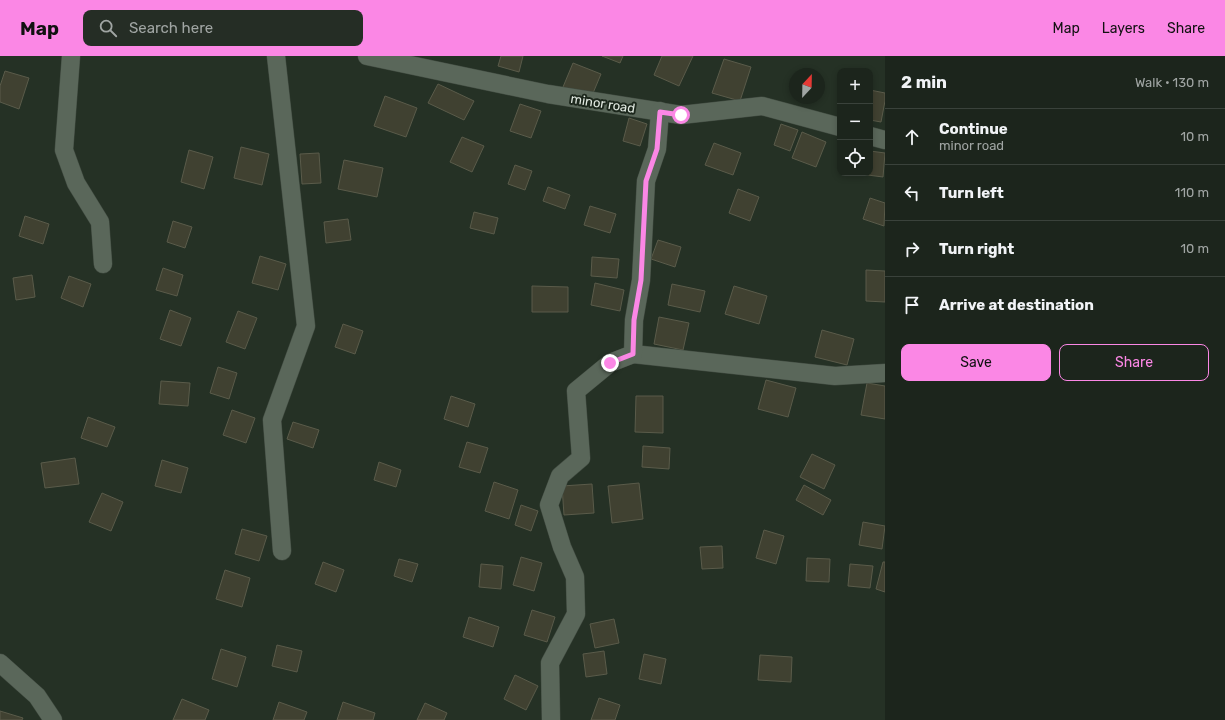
<!DOCTYPE html>
<html lang="en">
<head>
<meta charset="utf-8">
<style>
	:root { --surface:#1c251c; --page:#252d25; --text:#f1f3f6; --muted:#a0a5a3; --line:#3a423b; --accent:#fb87e5 }
	body { margin:0; font-family:Rubik,sans-serif; background:var(--page); color:var(--text) }
	.controls { position:absolute; right:12px; top:12px; display:grid; overflow:hidden; border-radius:8px; box-shadow:0 2px 6px #0003 }
	.controls button { width:36px; height:36px; display:grid; place-items:center; padding:0; border:0; border-bottom:1px solid var(--line); background:var(--surface); color:var(--text); font:20px sans-serif }
	.compass { position:absolute; left:789px; top:12px; width:36px; height:36px; border-radius:50%; background:var(--surface); box-shadow:0 2px 6px #0003; rotate:22deg }
	.stop { position:absolute; width:12px; height:12px; margin:-9px; border:3px solid #fb87e5; border-radius:50%; background:#fff }
	.stop.end { background:#fb87e5; border-color:#fff; box-shadow:0 1px 4px #0008 }
	.list { margin:0; padding:0; list-style:none }
	h2 { display:flex; justify-content:space-between; align-items:center; height:52px; margin:0; padding:0 16px; font-size:17px }
	h2 small { font-size:13px; font-weight:400; color:var(--muted) }
	.list li { display:grid; grid-template-columns:26px 1fr auto; gap:12px; align-items:center; box-sizing:border-box; height:56px; padding:0 16px; border-top:1px solid var(--line) }
	.list b { display:block; font-size:15px; white-space:nowrap }
	.list p { margin:0; font-size:13px; white-space:nowrap; color:var(--muted) }
	.list em { font-size:13px; font-style:normal; color:var(--muted) }
	.actions { display:flex; gap:8px; padding:12px 16px }
	.actions a { flex:1; padding:9px 0; border:1px solid var(--accent); border-radius:8px; text-align:center; font-size:14px; color:var(--accent) }
	.actions .main { background:var(--accent); color:#111 }
	.icon { flex:none; width:22px; height:22px; fill:none; stroke:currentColor; stroke-width:2; stroke-linecap:round; stroke-linejoin:round }
	.map { position:relative; flex:none; width:885px; height:664px; overflow:hidden }
	header { display:flex; align-items:center; gap:24px; box-sizing:border-box; height:56px; padding:0 20px; background:var(--accent); color:#111 }
	header strong { font-size:19px }
	nav { display:flex; gap:22px; margin-inline-start:auto; font-size:14px }
	.search { width:280px; height:36px; background:var(--page); display:flex; align-items:center; gap:10px; box-sizing:border-box; padding:0 14px; border-radius:8px; color:var(--muted); font-size:15px }
	main { display:flex }
	aside { flex:1; background:var(--surface) }
	.map>svg:first-child { display:block }
	.building { fill:#404131; stroke:#5a5b4a }
	.lines { fill:none; stroke-linecap:round; stroke-linejoin:round }
	.minor-casing { stroke:#414b41; stroke-width:19 }
	.minor { stroke:#5a675a; stroke-width:18 }
	.route { stroke:#fb87e5; stroke-width:5 }
	.labels { text-anchor:middle; stroke-width:4; stroke-linejoin:round; paint-order:stroke }
	.street-label { font-size:13px; fill:#e3ebe3; stroke:#1c271c }
</style>
</head>
<body>
<header>
<strong>Map</strong>
<div class="search"><svg class="icon" aria-label="search" viewBox="0 0 24 24"><circle cx="10" cy="10" r="6"/><path d="M15 15l6 6"/></svg>Search here</div>
<nav><a>Map</a><a>Layers</a><a>Share</a></nav>
</header>
<main>
<div class="map">
<svg width="885" height="664" viewBox="0 0 885 664">
	<rect width="100%" height="100%" fill="#253125"/>
	<!-- building -->
	<g class="building">
		<polygon points="501,0 523,0 519,16 498,10"/>
		<polygon points="602,0 623,0 620,7"/>
		<polygon points="662,0 693,0 679,30 654,19"/>
		<polygon points="724,3 751,11 740,45 712,37"/>
		<polygon points="573,7 601,18 591,42 563,31"/>
		<polygon points="5,15 29,22 19,53 0,46 0,30"/>
		<polygon points="438,28 474,45 464,64 428,47"/>
		<polygon points="870,34 885,37 885,45 881,66 870,64"/>
		<polygon points="385,40 417,52 406,81 374,70"/>
		<polygon points="520,48 541,55 531,82 510,75"/>
		<polygon points="629,62 647,68 640,90 623,85"/>
		<polygon points="781,68 798,74 790,95 774,89"/>
		<polygon points="802,76 826,86 816,111 792,102"/>
		<polygon points="462,81 484,90 472,116 450,106"/>
		<polygon points="714,87 741,97 733,119 705,109"/>
		<polygon points="241,91 269,98 262,129 234,122"/>
		<polygon points="189,94 213,101 204,133 181,126"/>
		<polygon points="870,95 885,97 883,121 860,118 860,117 870,117"/>
		<polygon points="319,97 321,127 302,128 300,98"/>
		<polygon points="344,104 383,112 377,141 338,133"/>
		<polygon points="515,109 532,115 525,134 508,128"/>
		<polygon points="548,131 570,139 565,153 543,145"/>
		<polygon points="738,133 759,141 750,165 729,157"/>
		<polygon points="870,142 885,147 884,170 863,163"/>
		<polygon points="590,150 616,158 610,177 584,169"/>
		<polygon points="474,156 498,162 494,178 470,172"/>
		<polygon points="25,160 49,168 43,188 19,180"/>
		<polygon points="348,163 351,184 326,187 324,166"/>
		<polygon points="173,165 192,171 185,192 167,186"/>
		<polygon points="658,184 681,191 675,211 651,203"/>
		<polygon points="260,200 286,208 278,234 252,227"/>
		<polygon points="592,201 619,203 617,222 591,220"/>
		<polygon points="163,212 183,219 177,240 156,234"/>
		<polygon points="866,214 885,215 885,246 866,245"/>
		<polygon points="32,219 35,241 16,244 13,222"/>
		<polygon points="69,220 91,228 83,251 61,242"/>
		<polygon points="595,227 624,234 620,255 591,249"/>
		<polygon points="672,228 705,235 700,256 668,249"/>
		<polygon points="532,230 568,231 568,256 532,256"/>
		<polygon points="734,230 767,240 759,268 725,258"/>
		<polygon points="170,254 191,262 181,290 160,283"/>
		<polygon points="238,255 257,262 245,293 226,286"/>
		<polygon points="659,261 689,267 683,294 654,288"/>
		<polygon points="343,268 363,275 355,298 335,291"/>
		<polygon points="822,274 854,283 847,309 815,301"/>
		<polygon points="218,311 237,317 229,343 210,337"/>
		<polygon points="766,324 796,332 788,361 758,353"/>
		<polygon points="161,325 190,327 188,350 159,348"/>
		<polygon points="867,327 885,330 885,363 861,359"/>
		<polygon points="451,340 475,348 468,371 444,363"/>
		<polygon points="636,340 663,340 663,377 635,376"/>
		<polygon points="232,354 255,362 246,387 223,379"/>
		<polygon points="88,361 115,371 107,391 81,382"/>
		<polygon points="293,366 319,374 313,392 287,383"/>
		<polygon points="467,386 488,392 480,417 459,411"/>
		<polygon points="643,390 670,392 669,413 642,411"/>
		<polygon points="812,398 835,409 824,433 800,421"/>
		<polygon points="75,402 79,428 45,432 41,407"/>
		<polygon points="162,404 188,412 181,437 155,430"/>
		<polygon points="379,406 401,414 396,431 374,424"/>
		<polygon points="494,426 518,434 509,463 485,455"/>
		<polygon points="639,427 643,463 612,467 608,430"/>
		<polygon points="592,428 594,457 564,459 562,430"/>
		<polygon points="804,429 831,444 823,459 796,444"/>
		<polygon points="102,437 123,446 111,475 89,466"/>
		<polygon points="521,449 538,455 531,475 515,469"/>
		<polygon points="863,466 885,470 882,493 859,489"/>
		<polygon points="242,473 267,480 259,505 235,498"/>
		<polygon points="764,474 784,480 776,508 756,502"/>
		<polygon points="722,490 723,512 702,513 700,491"/>
		<polygon points="521,501 542,507 534,535 513,529"/>
		<polygon points="807,502 830,503 829,526 806,525"/>
		<polygon points="399,503 418,508 412,526 394,520"/>
		<polygon points="323,506 344,514 336,536 315,528"/>
		<polygon points="883,506 885,506 885,536 876,533"/>
		<polygon points="481,508 503,510 501,533 479,531"/>
		<polygon points="850,508 873,510 870,532 848,530"/>
		<polygon points="225,514 250,522 242,551 216,543"/>
		<polygon points="532,554 555,561 547,586 524,579"/>
		<polygon points="469,561 499,571 493,591 463,581"/>
		<polygon points="614,563 619,587 595,592 590,568"/>
		<polygon points="277,589 302,595 297,616 272,610"/>
		<polygon points="221,593 246,601 237,631 212,623"/>
		<polygon points="604,595 607,618 586,621 583,598"/>
		<polygon points="644,598 666,603 661,628 639,623"/>
		<polygon points="760,599 792,601 791,626 758,624"/>
		<polygon points="515,619 538,630 526,654 504,643"/>
		<polygon points="599,642 620,649 615,664 591,664"/>
		<polygon points="182,643 209,654 205,664 173,664"/>
		<polygon points="279,646 307,656 304,664 273,664"/>
		<polygon points="343,646 375,657 373,664 337,664"/>
		<polygon points="425,647 447,657 444,664 417,664"/>
		<polygon points="0,655 23,662 22,664 0,664"/>
	</g>
	<g class="lines">
		<!-- minor casing -->
		<g class="minor-casing">
			<g id="minor">
				<polyline points="71,0 64,94 76,127 100,166 103,208"/>
				<polyline points="276,0 306,270 272,364 282,495"/>
				<polyline points="367,0 548,38 681,59 762,50 840,71"/>
				<polyline points="870,80 885,84"/>
				<polyline points="633,298 835,320 885,317"/>
				<polyline points="0,607 37,640 53,664"/>
				<polyline points="551,664 550,607 576,558 575,521 562,491 549,449 560,420 581,402 576,335 610,307 633,298 634,264 641,224 646,125 657,93 660,55"/>
			</g>
		</g>
		<!-- minor -->
		<use href="#minor" class="minor"/>
	</g>
	<g class="lines">
		<!-- route -->
		<polyline class="route" points="610,307 633,298 634,264 641,224 646,125 657,93 660,56 681,59"/>
	</g>
	<g class="labels">
		<!-- street labels -->
		<g class="street-label">
			<text transform="translate(603 47) rotate(9)" y="5">minor road</text>
		</g>
	</g>
</svg>
<div class="controls">
<button>+</button>
<button>−</button>
<button><svg class="icon" aria-label="locate" viewBox="0 0 24 24"><circle cx="12" cy="12" r="6"/><path d="M12 2v4M12 18v4M2 12h4M18 12h4"/></svg></button>
</div>
<svg class="compass" viewBox="-18 -18 36 36"><path d="M0-13l5 13h-10z" fill="#e53935"/><path d="M0 13l5-13h-10z" fill="#a0a5a3"/></svg>
<div class="stop" style="left:681px;top:59px"></div>
<div class="stop end" style="left:610px;top:307px"></div>
</div>
<aside>
<h2>2 min<small>Walk · 130 m</small></h2>
<ul class="list">
<li><svg class="icon" aria-label="ahead" viewBox="0 0 24 24"><path d="M12 20V5M6 11l6-6 6 6"/></svg><div><b>Continue</b><p>minor road</p></div><em>10 m</em></li>
<li><svg class="icon" aria-label="left" viewBox="0 0 24 24"><path d="M17 20v-9H6M10 6l-5 5 5 5"/></svg><div><b>Turn left</b></div><em>110 m</em></li>
<li><svg class="icon" aria-label="right" viewBox="0 0 24 24"><path d="M7 20v-9h11M14 6l5 5-5 5"/></svg><div><b>Turn right</b></div><em>10 m</em></li>
<li><svg class="icon" aria-label="arrive" viewBox="0 0 24 24"><path d="M6 21V4h12l-3 4 3 4H6"/></svg><div><b>Arrive at destination</b></div></li>
</ul>
<div class="actions"><a class="main">Save</a><a>Share</a></div>
</aside>
</main>
</body>
</html>
